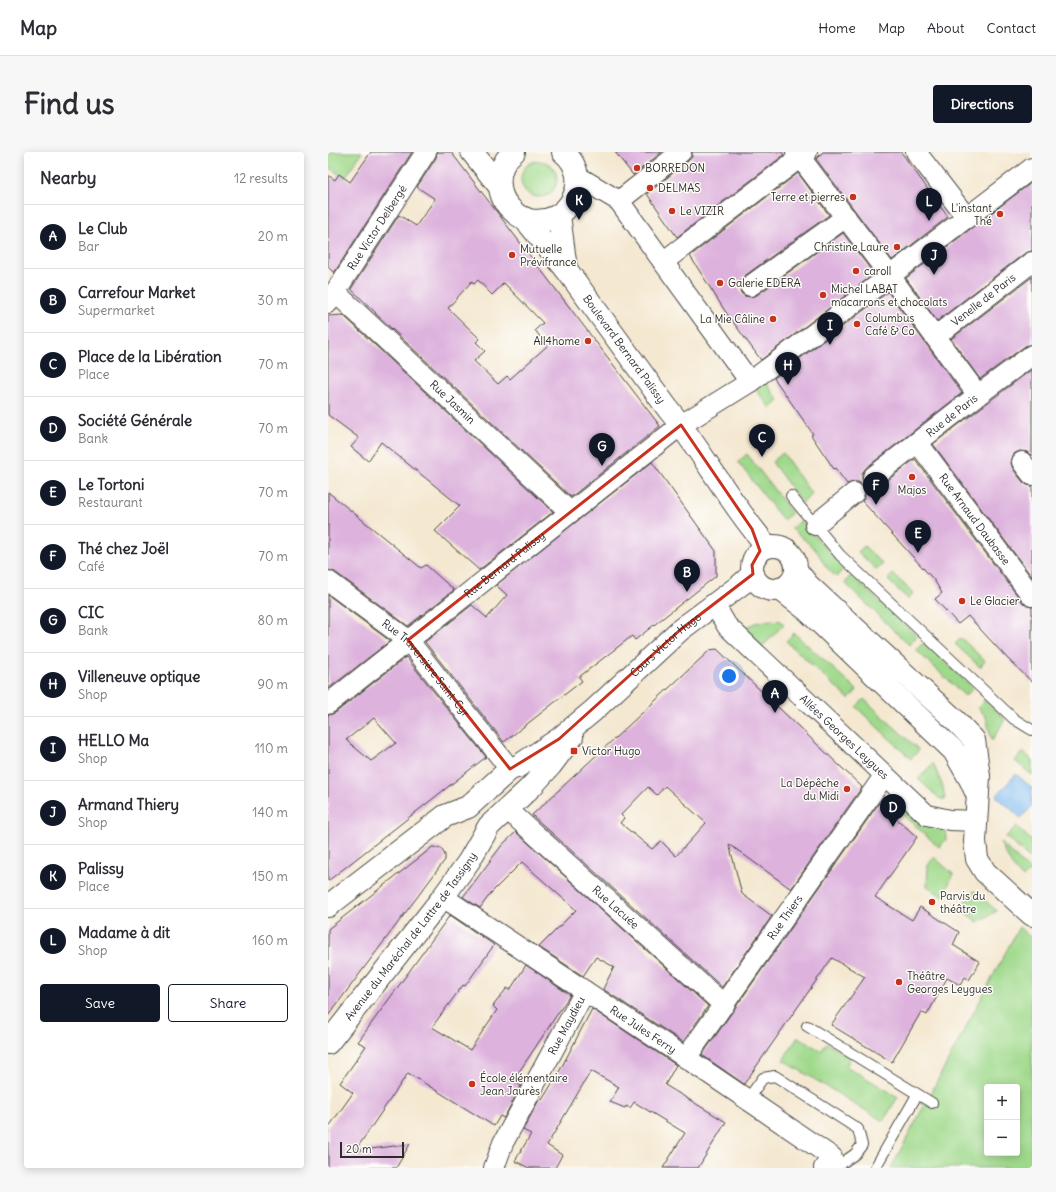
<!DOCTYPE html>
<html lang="en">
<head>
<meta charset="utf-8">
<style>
	:root { --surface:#fff; --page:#f7f7f7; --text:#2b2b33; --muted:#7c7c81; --line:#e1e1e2; --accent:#111827 }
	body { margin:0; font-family:Delius,sans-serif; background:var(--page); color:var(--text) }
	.controls { position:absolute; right:12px; bottom:12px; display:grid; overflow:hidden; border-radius:4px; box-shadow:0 2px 10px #0003 }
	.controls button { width:36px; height:36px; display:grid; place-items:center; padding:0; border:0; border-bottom:1px solid var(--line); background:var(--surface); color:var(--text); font:20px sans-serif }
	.scale { position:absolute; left:12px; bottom:10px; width:64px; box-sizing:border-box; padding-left:4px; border:2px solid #2b2b2b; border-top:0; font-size:11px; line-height:14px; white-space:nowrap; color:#2b2b2b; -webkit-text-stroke:3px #fdfcf7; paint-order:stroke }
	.you { position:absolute; left:401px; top:524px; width:14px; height:14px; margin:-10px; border:3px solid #fff; border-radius:50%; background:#1a73e8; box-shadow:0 0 0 6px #1a73e833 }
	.badge { display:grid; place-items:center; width:26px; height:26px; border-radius:50%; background:var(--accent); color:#fff; font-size:13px; font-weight:700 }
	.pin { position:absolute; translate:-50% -33px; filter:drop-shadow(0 1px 2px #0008) }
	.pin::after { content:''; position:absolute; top:21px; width:14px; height:12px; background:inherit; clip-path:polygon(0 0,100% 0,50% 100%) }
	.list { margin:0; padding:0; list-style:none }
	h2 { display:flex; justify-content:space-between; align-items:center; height:52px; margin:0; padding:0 16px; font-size:17px }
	h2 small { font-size:13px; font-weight:400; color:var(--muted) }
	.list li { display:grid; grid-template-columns:26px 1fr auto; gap:12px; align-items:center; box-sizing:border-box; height:64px; padding:0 16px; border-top:1px solid var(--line) }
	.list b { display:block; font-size:15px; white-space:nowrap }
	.list p { margin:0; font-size:13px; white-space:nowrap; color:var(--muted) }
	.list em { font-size:13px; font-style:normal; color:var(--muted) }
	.actions { display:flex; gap:8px; padding:12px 16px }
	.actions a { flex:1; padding:9px 0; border:1px solid var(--accent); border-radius:4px; text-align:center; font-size:14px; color:var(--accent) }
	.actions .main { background:var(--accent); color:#fff }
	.map { position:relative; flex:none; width:704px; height:1016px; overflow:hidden; border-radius:4px }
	header { display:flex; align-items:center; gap:24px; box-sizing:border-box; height:56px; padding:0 20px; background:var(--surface); border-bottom:1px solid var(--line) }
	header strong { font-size:19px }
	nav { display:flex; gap:22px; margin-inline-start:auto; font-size:14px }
	.intro { display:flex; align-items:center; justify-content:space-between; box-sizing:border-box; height:96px; padding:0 24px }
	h1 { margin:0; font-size:28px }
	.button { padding:10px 18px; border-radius:4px; background:var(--accent); color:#fff; font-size:14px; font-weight:700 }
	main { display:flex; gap:24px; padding:0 24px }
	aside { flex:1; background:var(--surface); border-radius:4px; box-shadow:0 2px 10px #0003 }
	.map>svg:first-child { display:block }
	.green { fill:#9fd98b; stroke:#65825b; fill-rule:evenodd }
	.water { fill:#81bcf3; stroke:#56748f }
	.building { fill:#ddb2dd; fill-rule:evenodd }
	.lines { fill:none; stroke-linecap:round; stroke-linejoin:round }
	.lane-casing { stroke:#494744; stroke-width:12 }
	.street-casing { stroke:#494744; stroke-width:22 }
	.secondary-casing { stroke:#494744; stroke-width:24 }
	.lane { stroke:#fff; stroke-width:10 }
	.street { stroke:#fff; stroke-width:20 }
	.secondary { stroke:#fff; stroke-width:22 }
	.marked { fill:none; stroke:#c8321e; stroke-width:3; stroke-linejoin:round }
	.poi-dot { fill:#c8321e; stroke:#fdfcf7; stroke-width:1.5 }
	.labels { text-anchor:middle; stroke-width:3; stroke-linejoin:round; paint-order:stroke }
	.poi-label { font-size:11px; fill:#2b2b2b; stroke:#fdfcf7; text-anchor:start }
	.street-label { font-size:11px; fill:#2b2b2b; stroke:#fdfcf7 }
</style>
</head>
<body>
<header>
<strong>Map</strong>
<nav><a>Home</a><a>Map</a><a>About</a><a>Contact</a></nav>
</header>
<div class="intro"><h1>Find us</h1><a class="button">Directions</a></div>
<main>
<aside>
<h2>Nearby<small>12 results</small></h2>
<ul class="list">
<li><span class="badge">A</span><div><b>Le Club</b><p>Bar</p></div><em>20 m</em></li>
<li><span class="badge">B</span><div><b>Carrefour Market</b><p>Supermarket</p></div><em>30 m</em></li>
<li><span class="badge">C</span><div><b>Place de la Libération</b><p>Place</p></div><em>70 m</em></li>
<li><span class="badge">D</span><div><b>Société Générale</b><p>Bank</p></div><em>70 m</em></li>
<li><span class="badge">E</span><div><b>Le Tortoni</b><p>Restaurant</p></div><em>70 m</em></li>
<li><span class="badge">F</span><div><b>Thé chez Joël</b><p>Café</p></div><em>70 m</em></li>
<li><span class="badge">G</span><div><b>CIC</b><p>Bank</p></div><em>80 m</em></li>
<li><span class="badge">H</span><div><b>Villeneuve optique</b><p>Shop</p></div><em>90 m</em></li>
<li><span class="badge">I</span><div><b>HELLO Ma</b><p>Shop</p></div><em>110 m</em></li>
<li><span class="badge">J</span><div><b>Armand Thiery</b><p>Shop</p></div><em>140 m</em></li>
<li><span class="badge">K</span><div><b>Palissy</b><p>Place</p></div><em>150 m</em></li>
<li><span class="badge">L</span><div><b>Madame à dit</b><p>Shop</p></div><em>160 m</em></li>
</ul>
<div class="actions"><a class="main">Save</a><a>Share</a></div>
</aside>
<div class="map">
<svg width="704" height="1016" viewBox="0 0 704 1016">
	<rect width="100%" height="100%" fill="#fdfcf7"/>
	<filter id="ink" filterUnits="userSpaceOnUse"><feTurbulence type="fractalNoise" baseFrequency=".025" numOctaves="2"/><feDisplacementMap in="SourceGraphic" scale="8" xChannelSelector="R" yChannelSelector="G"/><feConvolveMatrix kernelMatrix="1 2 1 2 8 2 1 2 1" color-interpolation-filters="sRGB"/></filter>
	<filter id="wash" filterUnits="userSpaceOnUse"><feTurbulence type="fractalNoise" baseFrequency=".012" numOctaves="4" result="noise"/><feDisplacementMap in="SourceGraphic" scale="16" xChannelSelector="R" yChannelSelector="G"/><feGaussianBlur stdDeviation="0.9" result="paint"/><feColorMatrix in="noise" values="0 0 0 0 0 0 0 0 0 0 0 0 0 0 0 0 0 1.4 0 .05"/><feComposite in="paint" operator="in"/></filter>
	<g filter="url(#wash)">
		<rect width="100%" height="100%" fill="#f4e8d1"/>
		<!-- green -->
		<g class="green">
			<polygon points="0,0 34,0 17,26 0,15"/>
			<circle cx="211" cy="27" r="18"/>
			<polygon points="435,227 451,249 442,256 426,235"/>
			<polygon points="455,301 484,343 474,351 444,310"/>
			<polygon points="419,302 464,361 455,368 410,310"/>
			<polygon points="473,369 516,416 508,425 498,415 488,398 463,376"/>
			<polygon points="536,394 555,412 549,418 530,400"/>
			<polygon points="565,422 585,441 580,447 560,428"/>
			<polygon points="523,423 589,484 581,493 517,431"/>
			<polygon points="443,468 453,469 456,472 432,497 411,478 427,471"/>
			<polygon points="466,481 529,538 521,547 458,489"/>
			<polygon points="633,486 657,509 652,515 627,492"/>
			<polygon points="596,490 645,536 637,544 588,498"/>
			<polygon points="536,547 591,598 583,607 528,555"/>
			<polygon points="657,548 677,567 664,589 658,565 650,555"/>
			<polygon points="695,600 704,608 704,623 687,609"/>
			<polygon points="605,611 615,635 617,648 611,646 590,627"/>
			<polygon points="564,638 617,672 618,688 611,695 556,646"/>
			<polygon points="688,674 704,689 704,708 678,685"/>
			<polygon points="672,690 702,719 695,726 684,714"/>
			<polygon points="606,705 625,722 615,745 599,734 600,713"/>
			<polygon points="646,739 669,759 649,770 632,756"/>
			<path d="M691 775 704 787V1016H563ZM659 935H689V1001H659Z"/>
			<polygon points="470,885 493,899 499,891 523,906 518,914 570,945 555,969 455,908"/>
		</g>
		<!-- water -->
		<polygon class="water" points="688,622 704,636 704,654 693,666 668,644"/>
		<g id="blocks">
			<!-- building -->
			<g class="building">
				<polygon points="43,0 84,0 6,121 0,115 0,23 7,28 11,22 22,30"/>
				<path d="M109 0H123L332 274 243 345 47 161H48L23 137 71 63 88 74 107 47 89 35 108 6ZM150 128 164 143 176 131 215 171 207 178 219 194 182 227 179 224 170 232 146 209 157 199 148 190 152 187 120 156 144 129 146 132Z"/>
				<polygon points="287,0 334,0 305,23"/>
				<polygon points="364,0 454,0 456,3 349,85 319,42 360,9 364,5"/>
				<polygon points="495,0 573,0 620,65 564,108 488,7"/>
				<polygon points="470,21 501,63 415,125 412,129 411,135 413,141 417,144 423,145 429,143 515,81 546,122 433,208 397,159 362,104"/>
				<polygon points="704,30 704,99 697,101 609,169 578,126"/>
				<polygon points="704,125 704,192 697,194 652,227 623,187"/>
				<polygon points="560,140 634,241 538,316 534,321 534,327 536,332 540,335 547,336 552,334 587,307 695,451 699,454 704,455 704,530 679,506 640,464 630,472 607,447 614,441 606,428 534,349 537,345 537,340 535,333 530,330 525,330 519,332 507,316 506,317 483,283 485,282 446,226"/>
				<polygon points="15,163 225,360 151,418 107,379 132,354 53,290 40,309 23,295 31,286 0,263 0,164"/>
				<polygon points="704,217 704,304 699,300 692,299 687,301 683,306 683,311 685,317 695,330 699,333 704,334 704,425 605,292"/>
				<polygon points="324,310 388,399 388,424 307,488 304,484 251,525 254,529 176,590 97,490 144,453 159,466 179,443 168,433"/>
				<polygon points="0,340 93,416 98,413 126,438 80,474 7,420 0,418"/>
				<polygon points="0,443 62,489 0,537"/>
				<path d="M389 497 534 635 463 737 401 692 414 742 444 764 394 835 204 663 382 498ZM337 634 378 671 348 704 333 689 324 697 292 671 296 666 293 663 320 635 329 643Z"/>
				<path d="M78 505 158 605 0 729V563L7 561ZM46 566 68 591 43 609 18 588Z"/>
				<polygon points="551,651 589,685 547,745 584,768 592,755 631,780 625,793 652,810 641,828 637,825 632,833 619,826 599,863 593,860 564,910 503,873 537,825 504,806 416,932 374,903"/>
				<polygon points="188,680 380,854 355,890 275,837 286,815 268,805 255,824 211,795 248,758 194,710 163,741 152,756 135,745 174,693"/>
				<polygon points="104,695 113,696 117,703 117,708 0,864 0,777 101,698"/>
				<polygon points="122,763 166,793 137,834 135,833 104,875 142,898 169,858 165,854 179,836 182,838 198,813 242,843 185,929 193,934 176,966 172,964 166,974 80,921 27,999 82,992 68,1016 0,1016 0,976 25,941 12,931 38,894 30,890"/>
				<polygon points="264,857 348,913 337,933 398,970 370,1016 335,1016 357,981 306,950 302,956 298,954 297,956 282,950 291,935 263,919 219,993 234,1003 227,1016 201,1016 187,1009 203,982 195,978 212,946 214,948 231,920"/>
			</g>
		</g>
	</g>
	<g filter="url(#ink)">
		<use href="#blocks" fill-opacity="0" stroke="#494744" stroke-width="1"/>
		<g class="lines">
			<!-- lane casing -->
			<g class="lane-casing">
				<g id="lane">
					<polyline points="463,344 512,403 686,567 704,578"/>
					<polyline points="479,874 604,951"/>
					<polyline points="419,948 435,926 447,924 530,977 534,993 527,1002 507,1016"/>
					<polyline points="547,1016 589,943"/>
				</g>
			</g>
			<!-- street casing -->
			<g class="street-casing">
				<g id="street">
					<polyline points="468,0 562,124 650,243"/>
					<polyline points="588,0 639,66"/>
					<polyline points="249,24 291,49 422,230"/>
					<polyline points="291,49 353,0"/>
					<polyline points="335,110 479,0"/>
					<polyline points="422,134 518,65"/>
					<path id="s1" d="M7 140 242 360"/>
					<path id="s2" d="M0 151 98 0"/>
					<path id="s3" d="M607 185 704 110"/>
					<path id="s4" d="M590 291 704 444"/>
					<polyline points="694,310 704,323"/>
					<path id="s5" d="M545 325 650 243 704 203"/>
					<polyline points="487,373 526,341"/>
					<path id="s6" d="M0 429 80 488 182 617"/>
					<path id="s7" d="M386 452 399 474 599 663 622 668 648 669"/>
					<path id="s8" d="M0 552 353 273 422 230 704 16"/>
					<path id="s9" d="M180 658 396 853"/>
					<path id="s10" d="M115 745 358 906 504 1005 496 1016"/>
					<path id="s11" d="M358 906 556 624"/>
					<path id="s12" d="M166 1016 175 991 257 839"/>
				</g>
			</g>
			<!-- secondary casing -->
			<g class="secondary-casing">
				<g id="secondary">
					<polyline points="144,0 172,35"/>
					<path d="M186 0C175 8 170 22 172 35 173 45 178 53 185 59 189 64 195 66 201 68 241 76 267 26 235 0"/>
					<polyline points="231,63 238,117"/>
					<path id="s13" d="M196 66 238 117 340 257C376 301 402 352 439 394"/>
					<circle cx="446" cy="416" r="22"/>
					<polyline points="468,418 480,433 628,569 646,588 651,624 647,689 649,707 657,720 704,763"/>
					<polyline points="452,437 479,458 626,599 642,627 647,638"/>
					<path id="s14" d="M0 754 117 664 140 655 182 617 189 615 231 587 265 559 352 478 415 431 425 422"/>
					<path id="s15" d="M0 891 115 745 141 709 161 674 203 635 223 613 244 585"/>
				</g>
			</g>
			<!-- lane -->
			<use href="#lane" class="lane"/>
			<!-- street -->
			<use href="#street" class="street"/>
			<!-- secondary -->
			<use href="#secondary" class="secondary"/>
		</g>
	</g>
	<!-- marked area -->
	<path class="marked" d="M353 273 424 377 432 399 424 413 425 422 352 478 231 587 182 617 80 488Z"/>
	<!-- markers -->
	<g class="poi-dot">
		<circle cx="309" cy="16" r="4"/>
		<circle cx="322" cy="36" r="4"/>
		<circle cx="525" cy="45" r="4"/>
		<circle cx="344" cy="59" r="4"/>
		<circle cx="672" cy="62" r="4"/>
		<circle cx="569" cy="95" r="4"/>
		<circle cx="184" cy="103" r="4"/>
		<circle cx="528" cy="119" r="4"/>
		<circle cx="392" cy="131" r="4"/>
		<circle cx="495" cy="143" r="4"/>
		<circle cx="445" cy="167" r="4"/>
		<circle cx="529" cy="172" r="4"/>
		<circle cx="260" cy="189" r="4"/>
		<circle cx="584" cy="325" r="4"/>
		<circle cx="634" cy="449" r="4"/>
		<rect x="242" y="595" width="8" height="8" rx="2"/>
		<circle cx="519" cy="637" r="4"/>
		<circle cx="604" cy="750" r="4"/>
		<circle cx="571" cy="830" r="4"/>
		<circle cx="144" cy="932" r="4"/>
	</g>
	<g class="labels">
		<!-- poi labels -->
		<g class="poi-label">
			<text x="317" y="20">BORREDON</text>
			<text x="330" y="40">DELMAS</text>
			<text x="517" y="49" text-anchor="end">Terre et pierres</text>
			<text x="664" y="60" text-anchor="end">L'instant<tspan x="664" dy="13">Thé</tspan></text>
			<text x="352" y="63">Le VIZIR</text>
			<text x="561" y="99" text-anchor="end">Christine Laure</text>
			<text x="192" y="101">Mutuelle<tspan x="192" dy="13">Prévifrance</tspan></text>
			<text x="536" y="123">caroll</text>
			<text x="400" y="135">Galerie EDERA</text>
			<text x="503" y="141">Michel LABAT<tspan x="503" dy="13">macarrons et chocolats</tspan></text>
			<text x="537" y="170">Columbus<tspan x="537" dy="13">Café &amp; Co</tspan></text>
			<text x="437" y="171" text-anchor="end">La Mie Câline</text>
			<text x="252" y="193" text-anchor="end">All4home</text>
			<text x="584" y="342" text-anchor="middle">Majos</text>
			<text x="642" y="453">Le Glacier</text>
			<text x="254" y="603">Victor Hugo</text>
			<text x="511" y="635" text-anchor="end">La Dépêche<tspan x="511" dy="13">du Midi</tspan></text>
			<text x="612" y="748">Parvis du<tspan x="612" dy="13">théâtre</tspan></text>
			<text x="579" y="828">Théâtre<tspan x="579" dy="13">Georges Leygues</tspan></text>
			<text x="152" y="930">École élémentaire<tspan x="152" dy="13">Jean Jaurès</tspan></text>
		</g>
		<!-- street labels -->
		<g class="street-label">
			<text dy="4" stroke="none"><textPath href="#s2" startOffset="90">Rue Victor Delbergé</textPath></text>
			<text dy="4" stroke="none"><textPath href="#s3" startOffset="61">Venelle de Paris</textPath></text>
			<text dy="4" stroke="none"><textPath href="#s13" startOffset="165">Boulevard Bernard Palissy</textPath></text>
			<text dy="4" stroke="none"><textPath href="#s1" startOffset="161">Rue Jasmin</textPath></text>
			<text dy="4" stroke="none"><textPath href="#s5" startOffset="100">Rue de Paris</textPath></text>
			<text dy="4" stroke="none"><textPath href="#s4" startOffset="95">Rue Arnaud Daubasse</textPath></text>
			<text dy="4" stroke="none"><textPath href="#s8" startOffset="225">Rue Bernard Palissy</textPath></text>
			<text dy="4" stroke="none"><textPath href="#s14" startOffset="429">Cours Victor Hugo</textPath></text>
			<text dy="4" stroke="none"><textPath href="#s6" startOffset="132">Rue Traversière Saint-Cyr</textPath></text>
			<text dy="4" stroke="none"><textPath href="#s7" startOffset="187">Allées Georges Leygues</textPath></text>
			<text dy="4" stroke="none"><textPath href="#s9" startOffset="145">Rue Lacuée</textPath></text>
			<text dy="4" stroke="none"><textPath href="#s11" startOffset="172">Rue Thiers</textPath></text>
			<text dy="4" stroke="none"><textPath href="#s15" startOffset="135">Avenue du Maréchal de Lattre de Tassigny</textPath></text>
			<text dy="4" stroke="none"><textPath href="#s12" startOffset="160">Rue Maydieu</textPath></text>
			<text dy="4" stroke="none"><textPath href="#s10" startOffset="240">Rue Jules Ferry</textPath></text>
		</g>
	</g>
</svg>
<div class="controls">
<button>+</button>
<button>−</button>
</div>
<div class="scale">20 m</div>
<div class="you"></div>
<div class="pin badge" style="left:447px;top:561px">A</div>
<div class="pin badge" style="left:359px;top:440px">B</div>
<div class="pin badge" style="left:434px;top:305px">C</div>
<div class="pin badge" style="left:565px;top:675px">D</div>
<div class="pin badge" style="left:590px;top:401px">E</div>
<div class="pin badge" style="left:548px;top:353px">F</div>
<div class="pin badge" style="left:274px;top:314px">G</div>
<div class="pin badge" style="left:460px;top:233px">H</div>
<div class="pin badge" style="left:502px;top:193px">I</div>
<div class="pin badge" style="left:606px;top:123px">J</div>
<div class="pin badge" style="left:251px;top:68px">K</div>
<div class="pin badge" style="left:601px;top:69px">L</div>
</div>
</main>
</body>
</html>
